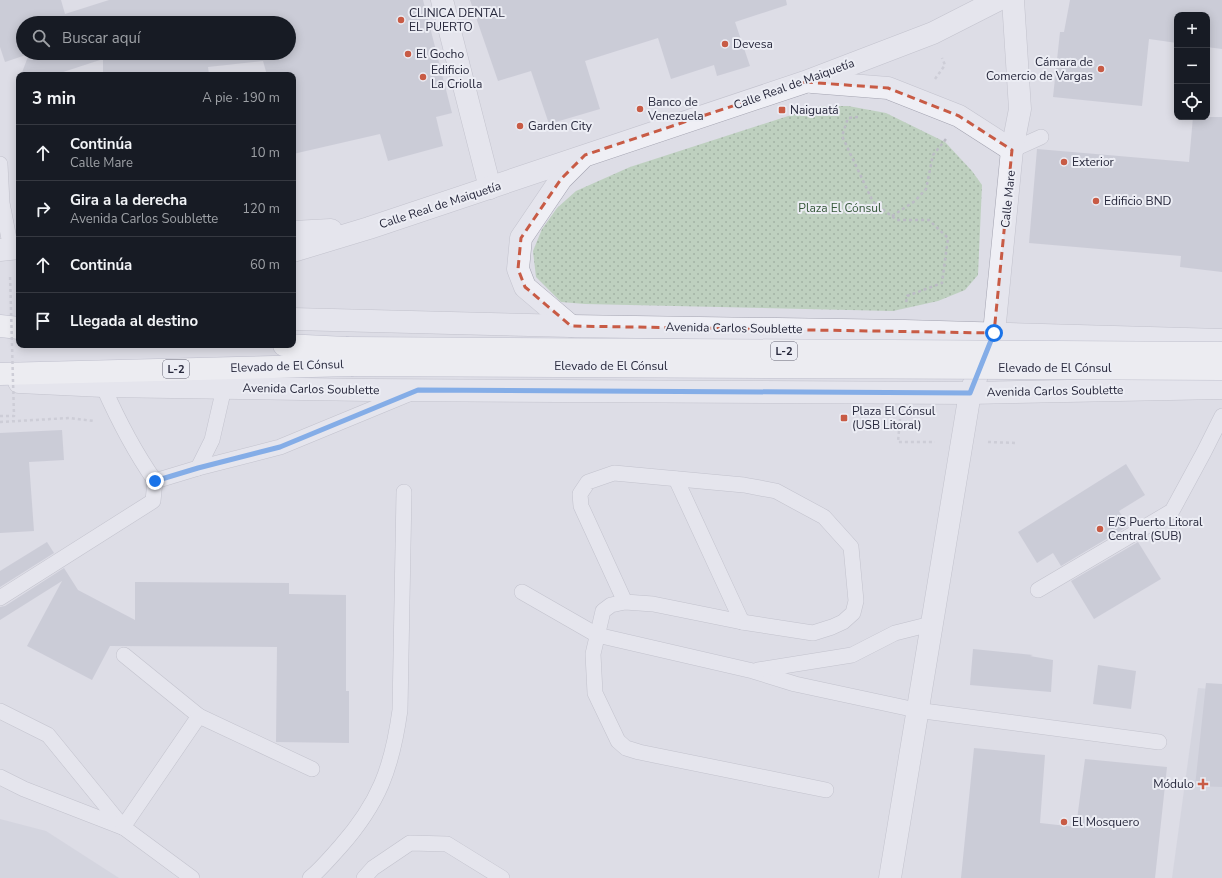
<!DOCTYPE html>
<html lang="es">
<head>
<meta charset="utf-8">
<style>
	:root { --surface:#171b24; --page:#20242c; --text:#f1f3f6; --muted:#9ea1a6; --line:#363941 }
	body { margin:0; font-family:"Nunito Sans",sans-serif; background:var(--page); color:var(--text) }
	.controls { position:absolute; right:12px; top:12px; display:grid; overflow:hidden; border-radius:8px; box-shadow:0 2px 10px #0003 }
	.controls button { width:36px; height:36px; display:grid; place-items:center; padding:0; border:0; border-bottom:1px solid var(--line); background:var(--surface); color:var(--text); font:20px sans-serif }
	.stop { position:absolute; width:12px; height:12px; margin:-9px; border:3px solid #1a73e8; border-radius:50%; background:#fff }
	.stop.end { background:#1a73e8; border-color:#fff; box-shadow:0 1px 4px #0008 }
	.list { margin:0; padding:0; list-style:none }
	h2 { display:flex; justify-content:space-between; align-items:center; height:52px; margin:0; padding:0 16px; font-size:17px }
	h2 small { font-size:13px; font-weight:400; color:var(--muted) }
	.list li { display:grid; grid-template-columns:26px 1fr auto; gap:12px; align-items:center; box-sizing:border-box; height:56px; padding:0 16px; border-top:1px solid var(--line) }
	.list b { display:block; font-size:15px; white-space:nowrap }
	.list p { margin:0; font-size:13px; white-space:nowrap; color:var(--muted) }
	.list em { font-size:13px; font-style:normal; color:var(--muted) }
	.icon { flex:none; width:22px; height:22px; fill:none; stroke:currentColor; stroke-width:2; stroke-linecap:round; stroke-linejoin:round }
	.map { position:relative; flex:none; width:1222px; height:878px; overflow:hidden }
	.search { position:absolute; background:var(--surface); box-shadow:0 2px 10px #0003; left:16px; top:16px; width:280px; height:44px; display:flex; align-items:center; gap:10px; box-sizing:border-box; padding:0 14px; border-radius:22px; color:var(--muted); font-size:15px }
	.panel { position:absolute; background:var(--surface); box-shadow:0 2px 10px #0003; left:16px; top:72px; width:280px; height:276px; border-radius:8px }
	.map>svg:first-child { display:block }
	.built { fill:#cbccd8 }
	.park { fill:url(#park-dots) }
	.building { fill:#b7b8c6; fill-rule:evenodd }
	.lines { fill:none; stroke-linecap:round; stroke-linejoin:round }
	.service-casing { stroke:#a3a3b0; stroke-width:16 }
	.minor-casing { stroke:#a3a3b0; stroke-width:23 }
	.tertiary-casing { stroke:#a3a3b0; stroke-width:23 }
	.primary-casing { stroke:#9d9eb1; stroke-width:23 }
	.path { stroke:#bbbbc5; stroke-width:2.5; stroke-dasharray:3 3; stroke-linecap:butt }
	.service { stroke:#efeff5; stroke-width:15 }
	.minor { stroke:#efeff5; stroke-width:22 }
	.tertiary { stroke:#efeff5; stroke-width:22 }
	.primary { stroke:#fff; stroke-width:22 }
	.primary-bridge-casing { stroke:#9d9eb1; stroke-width:23; stroke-linecap:butt }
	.path-bridge { stroke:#bbbbc5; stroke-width:2.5; stroke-dasharray:3 3; stroke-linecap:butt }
	.primary-bridge { stroke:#fff; stroke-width:22 }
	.route { stroke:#1a73e8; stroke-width:5 }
	.marked { fill:none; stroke:#c85b45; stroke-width:3; stroke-dasharray:8 5; stroke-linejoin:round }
	.poi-dot { fill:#c85b45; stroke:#ecedf4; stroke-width:1.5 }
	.labels { text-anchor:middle; stroke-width:4; stroke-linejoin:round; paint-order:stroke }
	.shield { fill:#ecedf4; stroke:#626373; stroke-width:1 }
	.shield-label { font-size:11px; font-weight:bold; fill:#27283c }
	.poi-label { font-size:12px; fill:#27283c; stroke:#ecedf4; text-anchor:start }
	.street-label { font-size:12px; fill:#27283c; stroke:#ecedf4 }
	.park-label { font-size:12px; fill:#355739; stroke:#ecedf4 }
</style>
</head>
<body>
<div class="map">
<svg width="1222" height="878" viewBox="0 0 1222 878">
	<defs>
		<pattern id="park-dots" width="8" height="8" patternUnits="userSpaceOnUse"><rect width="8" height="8" fill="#bed0bf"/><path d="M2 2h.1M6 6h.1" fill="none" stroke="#a3b3a5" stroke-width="1.8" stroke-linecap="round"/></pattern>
	</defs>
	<rect width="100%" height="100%" fill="#dddde6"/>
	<!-- built -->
	<g class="built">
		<polygon points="1198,688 1222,690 1222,878 1172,878"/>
		<polygon points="0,819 46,831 119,878 0,878"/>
	</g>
	<!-- park -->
	<polygon class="park" points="819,106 848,106 886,113 945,142 972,171 982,185 978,275 965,290 938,301 893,311 585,304 561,302 536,277 533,251 542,229 557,208 576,191 630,167"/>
	<!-- building -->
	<g class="building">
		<path d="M0 0H61L65 14 109 0H423L452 113 436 117 443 146 388 161 380 134 293 154V75H267L263 61 208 67 209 75H103V59L54 75H21L29 54 5 62 0 47ZM23 23H289V53H23Z"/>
		<polygon points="470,0 786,0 787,5 735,22 750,66 717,76 714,65 671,79 658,38 585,61 600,109 549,124 531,71 498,81"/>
		<polygon points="1070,0 1222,0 1222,49 1207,47 1207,15 1177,15 1177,43 1149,39 1142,106 1053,97 1060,32 1064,32"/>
		<polygon points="1193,117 1222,117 1222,272 1180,267 1181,256 1029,243 1037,149 1189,162"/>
		<polygon points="62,430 64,460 29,462 34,531 0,533 0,433"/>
		<polygon points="1126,464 1145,495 1119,511 1128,526 1061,566 1053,553 1037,563 1018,532"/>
		<polygon points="47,542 54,553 0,587 0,571"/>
		<polygon points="1138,542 1161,579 1094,619 1071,581"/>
		<polygon points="64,568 78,590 135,620 135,582 289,583 289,594 346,595 346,691 349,691 349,743 276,742 277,647 110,646 92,680 27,646 62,581 0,620 0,607 5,606"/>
		<polygon points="973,649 1033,655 1030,656 1053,660 1051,692 970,685"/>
		<polygon points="1098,665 1136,671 1131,709 1093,704"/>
		<polygon points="1206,683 1222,684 1222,787 1195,786"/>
		<polygon points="974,748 1045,755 1040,823 1076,827 1085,759 1167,767 1155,878 961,878"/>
	</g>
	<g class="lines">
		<!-- service casing -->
		<g class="service-casing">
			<g id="service">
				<polyline points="1012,150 1041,137"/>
				<polyline points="0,164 2,203 11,249"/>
				<path d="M103 386C118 420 134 451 155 481"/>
				<polyline points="198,468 280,447 411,393"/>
				<polyline points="676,479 742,622"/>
				<polyline points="1038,590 1172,511 1204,452 1222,416"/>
				<polyline points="522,592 597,635 753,671 795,684 916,710 1159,742"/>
				<polyline points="0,598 153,501 155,481 198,468 212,440 224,388"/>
				<polyline points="625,602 581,506 580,494 588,482 614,473 744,485 776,491 824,517 851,547 856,601 853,613 843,622 832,627 813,633 742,622 653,604 625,602 611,605 603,611 593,654 595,693 618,741 626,748 639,752 826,790"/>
				<polyline points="124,655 199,716 312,769"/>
				<polyline points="758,670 852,655 895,633 931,624"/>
				<polyline points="0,711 48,735 123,827 192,878"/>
				<polyline points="0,777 24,789 122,827"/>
				<polyline points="123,827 199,716"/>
				<path d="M310 878C321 869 330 858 340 847 379 803 392 768 400 710L404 492"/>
				<polyline points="364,878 373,868 410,843 447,844 502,878"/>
			</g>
		</g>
		<!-- minor casing -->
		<g class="minor-casing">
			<g id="minor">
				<polyline points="442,0 490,188"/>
				<polyline points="812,82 888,88 959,116 1012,150"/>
				<polyline points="293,232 331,230"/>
				<polyline points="0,250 19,248"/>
				<polyline points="293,251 369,228 805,82 933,33 998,0"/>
				<polyline points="571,326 525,287 518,269 521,238 561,179 581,159"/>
				<polyline points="890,878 970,393 994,333 1012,150 1020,109 1013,0"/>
			</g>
		</g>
		<!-- tertiary casing -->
		<g class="tertiary-casing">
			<g id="tertiary">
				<polyline points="293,319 571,326 905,331 1222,340"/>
				<polyline points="19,382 103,386 368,390 970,393 1222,388"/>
			</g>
		</g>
		<!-- primary casing -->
		<g class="primary-casing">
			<g id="primary">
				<polyline points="0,326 19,328"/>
				<polyline points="284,345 346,348"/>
				<polyline points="0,374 351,365"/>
			</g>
		</g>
		<!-- path -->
		<g class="path">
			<polyline points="935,79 945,65 942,58"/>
			<polyline points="858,117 848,118 842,136 873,202 897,220 929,220 948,238 942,283 907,296 906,304"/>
			<polyline points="892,216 915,201 926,189 933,155 946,139"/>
			<polyline points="900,419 898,442 935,442"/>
			<polyline points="0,422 69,418 94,421"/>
			<polyline points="988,442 1017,443"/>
		</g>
		<!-- service -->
		<use href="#service" class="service"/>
		<!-- minor -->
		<use href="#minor" class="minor"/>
		<!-- tertiary -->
		<use href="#tertiary" class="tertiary"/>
		<!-- primary -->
		<use href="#primary" class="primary"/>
		<!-- primary-bridge casing -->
		<g class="primary-bridge-casing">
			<g id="primary-bridge">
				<polyline points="346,348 1222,353"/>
				<polyline points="351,365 1222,369"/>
			</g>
		</g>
		<!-- path-bridge -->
		<polyline class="path-bridge" points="0,416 14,416 10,274"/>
		<!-- primary-bridge -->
		<use href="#primary-bridge" class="primary-bridge"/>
	</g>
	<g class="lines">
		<!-- route -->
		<polyline class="route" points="155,481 198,468 280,447 418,390 970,393 994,333"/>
	</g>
	<!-- marked area -->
	<path d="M0 0H1222V878H0ZM805 82 888 88 959 116 1012 150 994 333 571 326 525 287 518 269 521 238 561 179 585 155Z" fill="#dddde6" fill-opacity=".55" fill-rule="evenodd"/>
	<path class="marked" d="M805 82 888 88 959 116 1012 150 994 333 571 326 525 287 518 269 521 238 561 179 585 155Z"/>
	<!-- markers -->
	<g class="poi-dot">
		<circle cx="401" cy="20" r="4"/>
		<circle cx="725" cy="44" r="4"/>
		<circle cx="408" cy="54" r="4"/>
		<circle cx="1101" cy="69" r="4"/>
		<circle cx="423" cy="77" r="4"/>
		<circle cx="640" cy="109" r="4"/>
		<rect x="778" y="106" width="8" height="8" rx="2"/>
		<circle cx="520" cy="126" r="4"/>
		<circle cx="1064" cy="162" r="4"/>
		<circle cx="1096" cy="201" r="4"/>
		<rect x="840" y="414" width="8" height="8" rx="2"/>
		<circle cx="1100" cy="529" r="4"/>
		<path d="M1201 778h4v4h4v4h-4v4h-4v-4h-4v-4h4z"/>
		<circle cx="1064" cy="822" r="4"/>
	</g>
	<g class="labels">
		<!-- shield labels -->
		<g class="shield">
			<rect x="771" y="342" width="26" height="18" rx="3"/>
			<rect x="163" y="360" width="26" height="18" rx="3"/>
		</g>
		<g class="shield-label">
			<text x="784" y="355">L-2</text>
			<text x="176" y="373">L-2</text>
		</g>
		<!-- poi labels -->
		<g class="poi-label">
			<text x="409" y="17">CLINICA DENTAL<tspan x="409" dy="14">EL PUERTO</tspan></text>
			<text x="733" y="48">Devesa</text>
			<text x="416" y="58">El Gocho</text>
			<text x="1093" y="66" text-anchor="end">Cámara de<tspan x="1093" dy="14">Comercio de Vargas</tspan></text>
			<text x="431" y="74">Edificio<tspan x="431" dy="14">La Criolla</tspan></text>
			<text x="648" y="106">Banco de<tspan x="648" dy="14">Venezuela</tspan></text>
			<text x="790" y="114">Naiguatá</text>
			<text x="528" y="130">Garden City</text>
			<text x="1072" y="166">Exterior</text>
			<text x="1104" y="205">Edificio BND</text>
			<text x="852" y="415">Plaza El Cónsul<tspan x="852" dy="14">(USB Litoral)</tspan></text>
			<text x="1108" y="526">E/S Puerto Litoral<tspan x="1108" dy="14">Central (SUB)</tspan></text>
			<text x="1194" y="788" text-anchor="end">Módulo</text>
			<text x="1072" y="826">El Mosquero</text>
		</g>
		<!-- street labels -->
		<g class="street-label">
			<text transform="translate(794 84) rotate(-20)" y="4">Calle Real de Maiquetía</text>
			<text transform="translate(1008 199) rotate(-84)" y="4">Calle Mare</text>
			<text transform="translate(440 205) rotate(-18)" y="4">Calle Real de Maiquetía</text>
			<text transform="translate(734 328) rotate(1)" y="4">Avenida Carlos Soublette</text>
			<text transform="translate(287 366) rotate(-2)" y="4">Elevado de El Cónsul</text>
			<text x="611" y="370">Elevado de El Cónsul</text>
			<text x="1055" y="372">Elevado de El Cónsul</text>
			<text transform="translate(311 389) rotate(1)" y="4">Avenida Carlos Soublette</text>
			<text transform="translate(1055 391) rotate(-1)" y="4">Avenida Carlos Soublette</text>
		</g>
		<!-- park labels -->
		<g class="park-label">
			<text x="840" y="212">Plaza El Cónsul</text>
		</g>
	</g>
</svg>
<div class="controls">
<button>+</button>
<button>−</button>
<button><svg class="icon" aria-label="locate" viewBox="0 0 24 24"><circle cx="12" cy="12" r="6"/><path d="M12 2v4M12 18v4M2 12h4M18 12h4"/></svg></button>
</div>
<div class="stop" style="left:994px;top:333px"></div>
<div class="stop end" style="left:155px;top:481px"></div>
<div class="search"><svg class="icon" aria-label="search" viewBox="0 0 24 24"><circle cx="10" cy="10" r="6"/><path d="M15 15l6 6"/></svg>Buscar aquí</div>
<section class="panel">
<h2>3 min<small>A pie · 190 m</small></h2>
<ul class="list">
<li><svg class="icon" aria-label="ahead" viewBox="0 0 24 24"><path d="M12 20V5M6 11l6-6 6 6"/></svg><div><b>Continúa</b><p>Calle Mare</p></div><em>10 m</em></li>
<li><svg class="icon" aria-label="right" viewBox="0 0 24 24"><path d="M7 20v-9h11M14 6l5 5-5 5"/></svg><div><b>Gira a la derecha</b><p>Avenida Carlos Soublette</p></div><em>120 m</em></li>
<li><svg class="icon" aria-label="ahead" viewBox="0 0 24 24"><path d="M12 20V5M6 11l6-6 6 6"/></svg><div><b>Continúa</b></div><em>60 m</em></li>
<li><svg class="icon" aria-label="arrive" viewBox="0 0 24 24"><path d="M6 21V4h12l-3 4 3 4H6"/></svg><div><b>Llegada al destino</b></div></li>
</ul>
</section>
</div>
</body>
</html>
